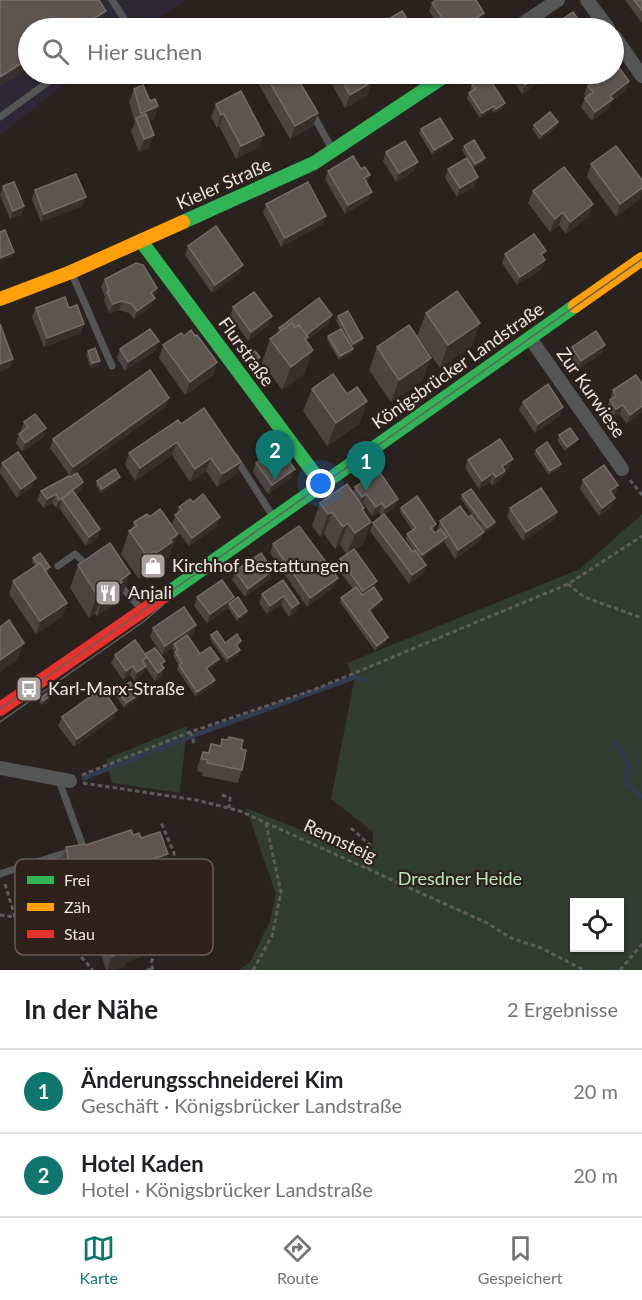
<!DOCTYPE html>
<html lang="de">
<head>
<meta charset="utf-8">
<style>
	:root { --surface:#fff; --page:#f6f6f6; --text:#202124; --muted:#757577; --line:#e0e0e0; --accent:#0f766e }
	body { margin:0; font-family:Lato,sans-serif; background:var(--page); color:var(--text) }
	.controls { position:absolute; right:18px; bottom:18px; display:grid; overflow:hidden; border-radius:0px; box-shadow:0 2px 4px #0004 }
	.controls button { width:54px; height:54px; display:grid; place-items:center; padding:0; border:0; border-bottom:2px solid var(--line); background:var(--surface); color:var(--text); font:30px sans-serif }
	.you { position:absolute; left:321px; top:484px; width:21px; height:21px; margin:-15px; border:4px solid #fff; border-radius:50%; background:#1a73e8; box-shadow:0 0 0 9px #1a73e833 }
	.badge { display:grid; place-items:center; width:39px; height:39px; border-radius:50%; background:var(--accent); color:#fff; font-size:20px; font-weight:700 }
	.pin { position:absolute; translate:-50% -50px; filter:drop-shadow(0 2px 3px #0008) }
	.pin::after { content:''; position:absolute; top:32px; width:21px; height:18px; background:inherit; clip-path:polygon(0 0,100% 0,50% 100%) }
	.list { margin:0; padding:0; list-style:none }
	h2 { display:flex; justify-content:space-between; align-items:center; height:78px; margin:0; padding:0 24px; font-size:26px }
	h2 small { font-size:20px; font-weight:400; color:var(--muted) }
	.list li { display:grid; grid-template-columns:39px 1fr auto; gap:18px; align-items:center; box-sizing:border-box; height:84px; padding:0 24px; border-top:2px solid var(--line) }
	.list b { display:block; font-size:22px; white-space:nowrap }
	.list p { margin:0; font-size:20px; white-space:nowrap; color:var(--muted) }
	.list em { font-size:20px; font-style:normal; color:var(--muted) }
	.icon { flex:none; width:33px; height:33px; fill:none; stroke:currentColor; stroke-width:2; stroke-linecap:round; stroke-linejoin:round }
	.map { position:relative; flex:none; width:642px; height:970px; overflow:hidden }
	.search { position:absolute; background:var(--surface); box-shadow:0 2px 4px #0004; left:18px; right:18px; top:18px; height:66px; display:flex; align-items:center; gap:15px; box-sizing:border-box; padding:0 21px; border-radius:33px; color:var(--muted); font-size:22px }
	.sheet { height:246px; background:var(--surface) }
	nav { display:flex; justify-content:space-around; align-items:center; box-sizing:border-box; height:84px; border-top:2px solid var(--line); background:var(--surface); font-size:16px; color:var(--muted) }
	nav a { display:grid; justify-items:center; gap:3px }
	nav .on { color:var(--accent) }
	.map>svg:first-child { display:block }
	.commercial { fill:#2e2735 }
	.green { fill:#2f3c2f; fill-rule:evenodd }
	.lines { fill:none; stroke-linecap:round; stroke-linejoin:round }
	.stream { stroke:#313b4f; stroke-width:5 }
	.path { stroke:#5d5c5b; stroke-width:3; stroke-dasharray:4.5 3; stroke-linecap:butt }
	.lane { stroke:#545655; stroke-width:7 }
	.street { stroke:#545655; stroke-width:14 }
	.fast { stroke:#30b455; stroke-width:14 }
	.slow { stroke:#ff9f0a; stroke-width:14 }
	.jam { stroke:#e5322d; stroke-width:14 }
	.tram { stroke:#626060; stroke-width:1.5 }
	.wall { fill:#4c4440 }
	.shaded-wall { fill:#372f2c }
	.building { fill:#5e5551; stroke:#746c68; stroke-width:1.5 }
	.labels { text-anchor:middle; stroke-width:4.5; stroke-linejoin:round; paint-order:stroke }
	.street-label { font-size:18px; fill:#eee5e1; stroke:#2e211b }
	.poi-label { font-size:18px; fill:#eee5e1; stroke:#2e211b; text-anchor:start }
	.park-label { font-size:18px; fill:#bae6bd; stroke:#2e211b }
	.key { fill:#2e211b; stroke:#685c56; stroke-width:1.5 }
	.key-label { font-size:16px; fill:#eee5e1 }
</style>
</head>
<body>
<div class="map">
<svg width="642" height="970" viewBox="0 0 642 970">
	<rect width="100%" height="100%" fill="#2a221f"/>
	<!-- commercial -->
	<polygon class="commercial" points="0,0 186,0 143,28 28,28 28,74 77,74 0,135"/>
	<!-- green -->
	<g class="green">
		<path d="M642 514V970H239L250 962 270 921 276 894 246 808 372 858 373 832 331 799 354 681 347 663 580 569ZM574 902H620V948H574Z"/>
		<polygon points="187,726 180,793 112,783 106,759"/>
	</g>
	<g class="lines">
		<!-- stream -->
		<g class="stream">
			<polyline points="616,744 629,765 625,782 642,797"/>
			<polyline points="84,778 192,736 355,677 364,680"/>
		</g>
		<!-- path -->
		<g class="path">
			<polyline points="630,480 642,495"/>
			<polyline points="568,584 584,597 642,618"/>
			<polyline points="190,732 194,743"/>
			<polyline points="82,775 190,732 316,689 568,584 642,536"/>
			<polyline points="83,783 196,800 240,811 487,923 511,938 541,948 584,970"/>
			<polyline points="222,795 230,798 229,808"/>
			<polyline points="351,828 370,845 368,869"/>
			<polyline points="5,884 15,917 73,948 93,970"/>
			<polyline points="0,915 15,917"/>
			<polyline points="147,970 153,969"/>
			<polyline points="153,970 151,963 155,953 206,896 196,885 174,869 174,853 161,822"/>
			<polyline points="253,970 272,936 281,892 266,824"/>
			<polyline points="620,970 642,944"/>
		</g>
		<!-- lane -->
		<g class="lane">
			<polyline points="112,0 127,23 120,28"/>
			<polyline points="311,111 332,149"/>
			<polyline points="0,117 59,74"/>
			<polyline points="72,274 112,366"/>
			<polyline points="235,457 274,518"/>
			<polyline points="58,566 75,554 85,563 90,561"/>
			<polyline points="118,583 142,610"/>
			<polyline points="0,874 83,847 58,778"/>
		</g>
		<!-- street -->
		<g class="street">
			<polyline points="587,0 608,28"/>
			<polyline points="516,28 558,0"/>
			<polyline points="614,36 642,76"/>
			<polyline points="530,338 622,469"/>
			<polyline points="0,768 70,781"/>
		</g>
		<!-- fast -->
		<g class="fast">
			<polyline points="183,222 314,163 448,74"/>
			<polyline points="141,241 322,484"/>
			<polyline points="164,596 575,306"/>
		</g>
		<!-- slow -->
		<g class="slow">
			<polyline points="0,299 71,272 183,222"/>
			<polyline points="575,306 642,259"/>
		</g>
		<!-- jam -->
		<polyline class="jam" points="0,709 164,596"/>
		<!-- tram -->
		<g class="tram">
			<polyline points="0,709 200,571 642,259"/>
			<polyline points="0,722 143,622 163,605"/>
		</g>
	</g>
	<!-- wall -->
	<g class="wall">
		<polygon points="625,0 642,0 642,23"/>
		<polygon points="432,3 484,13 481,22 471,28 440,28 429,11"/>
		<polygon points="264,74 295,74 318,113 313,126 290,139 259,85"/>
		<polygon points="326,74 368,74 368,95 345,108"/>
		<polygon points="509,74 546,74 544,80 522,94"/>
		<polygon points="591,77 629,81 626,90 612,101 609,108 592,121 581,107 585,98 586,97 584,94"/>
		<polygon points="472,85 503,108 494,113 492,110 480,118 467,98 469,93 471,91 470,90"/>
		<polygon points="134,89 158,106 154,119 149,121 149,148 139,152 131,131 135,122 129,102"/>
		<polygon points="216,104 264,135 259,147 236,159 219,126 217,128 211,117"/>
		<polygon points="534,125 557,127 540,140 532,129"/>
		<polygon points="421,129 451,143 432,155 419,133"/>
		<polygon points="464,146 485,158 483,163 473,168 462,150"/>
		<polygon points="386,152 414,171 396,182 383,161"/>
		<polygon points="591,164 641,198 616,217 587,177"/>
		<polygon points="361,169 370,175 367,183 369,200 345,214 325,179 328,171"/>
		<polygon points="448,169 475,186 457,197 445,178"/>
		<polygon points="3,186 24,206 21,215 10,219 0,195"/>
		<polygon points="35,190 86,197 82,206 41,222 32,199"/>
		<polygon points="533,191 593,204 588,217 566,234 559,225 550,232 528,203"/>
		<polygon points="266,204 323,224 281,247 263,213"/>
		<polygon points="188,246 240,273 212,293 185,255"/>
		<polygon points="505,254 543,258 545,260 542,269 517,285 502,263"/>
		<polygon points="105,279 154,297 151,307 134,319 129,313 119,310 109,313 104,300 105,297 101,287"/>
		<polygon points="233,307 269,325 248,341 230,316"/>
		<polygon points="36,308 69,308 81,333 44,347 32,317"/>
		<polygon points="426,313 472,346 440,368 417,336"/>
		<polygon points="338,316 361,343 352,348 351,353 339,360 327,340 328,336 341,329 336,321"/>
		<polygon points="329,324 306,341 305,373 282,390 262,362 270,339 277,334 279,328"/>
		<polygon points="184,336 217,362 213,375 185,395 159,358 163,345"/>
		<polygon points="159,341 156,350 125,371 117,358 120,349"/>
		<polygon points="377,347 423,380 391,402 369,370"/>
		<polygon points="572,347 602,353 578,369 569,356"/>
		<polygon points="88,351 98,365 91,368 86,355"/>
		<polygon points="249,355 260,357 258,361 252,365 248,360"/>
		<polygon points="642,384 627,424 620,414 613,418 607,408 613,390"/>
		<polygon points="312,389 347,394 367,401 359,424 327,446 303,411"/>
		<polygon points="523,402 563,407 560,416 535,433 519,410"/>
		<polygon points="166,407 70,476 50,448 53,439"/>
		<polygon points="24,422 46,428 43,437 22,452 16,443 19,434 22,432 21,430"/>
		<polygon points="181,424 241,462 236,474 217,487 206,471 190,482 172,455 135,481 125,465 129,453"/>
		<polygon points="559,435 578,439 576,443 565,451 557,440"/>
		<polygon points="536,450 560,468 549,475 534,454"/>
		<polygon points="468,460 510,468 505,471 502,479 492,486 490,482 479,489 465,468"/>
		<polygon points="2,463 33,486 17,498 0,473 0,470"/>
		<polygon points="256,463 291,478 268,494 253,472"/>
		<polygon points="70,477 83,482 80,491 75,494 100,529 97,538 86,546 59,508 60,506 56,508 52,503 44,508 37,500 41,491"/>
		<polygon points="583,480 618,485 615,494 613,495 612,507 599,516 580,489"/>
		<polygon points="97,481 118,482 101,493 96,485"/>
		<polygon points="355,487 394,508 384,514 413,552 414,551 406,539 407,534 413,531 400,512 401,508 435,528 432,530 435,533 437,531 437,530 440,521 468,517 484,532 480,541 455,559 444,542 421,559 426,565 423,574 409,584 370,531 373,523 382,516 379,512 372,516 363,503 361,504 364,508 363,510 371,522 363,544 354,550 374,588 381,603 370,612 388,637 386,642 375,651 340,602 341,598 353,589 337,568 340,559 347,555 340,545 335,549 324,534 320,537 312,526 320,503 353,493"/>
		<polygon points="462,495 495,522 494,526 485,532 461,499"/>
		<polygon points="193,502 217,526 189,546 172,524 179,507"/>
		<polygon points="510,508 557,512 554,520 523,541 507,517"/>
		<polygon points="134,522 169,557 165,560 163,564 148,576 147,573 139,579 121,554 129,531 132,529"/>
		<polygon points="273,544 334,587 307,607 270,553"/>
		<polygon points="33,558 50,567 48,572 46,573 67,603 62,616 36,634 9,594 13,581 35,566 32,562"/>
		<polygon points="78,565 122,596 116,600 114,605 97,616 95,614 89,618 70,588"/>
		<polygon points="273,570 270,579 245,597 232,580 235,571"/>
		<polygon points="283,580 296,612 289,617 281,605 267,614 259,603 262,594"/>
		<polygon points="197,597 234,597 232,601 246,615 237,621 228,608 207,623 194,606"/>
		<polygon points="153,628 193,634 188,637 198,655 217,664 208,670 215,680 213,685 196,697 177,669 179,665 173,656 175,652 172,648 162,655 150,637"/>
		<polygon points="211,635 225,643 240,645 237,647 240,650 238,655 227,663 210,639"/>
		<polygon points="145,654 163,666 164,668 161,677 155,681 145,667 143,674 134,681 130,675 123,680 111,663 115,655"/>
		<polygon points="117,691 138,695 137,699 124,708 116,696"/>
		<polygon points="41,698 49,700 42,705 39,702"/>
		<polygon points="62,717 114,718 74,747 58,726"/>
		<polygon points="229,737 241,749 242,770 238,783 202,776 203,773 197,771 198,765 203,752 207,753 211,744 220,745 222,739 227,740"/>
		<polygon points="133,835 141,838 162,870 131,880 145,955 126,962 124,967 114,970 106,970 96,936 97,933 83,902 89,885 94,883 94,882 89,883 84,896 26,916 19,894 25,877 30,876 32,868 49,869 60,865 60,863 66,847 86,845"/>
	</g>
	<!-- shaded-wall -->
	<g class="shaded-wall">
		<polygon points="106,11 101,24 94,28 78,28"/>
		<polygon points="484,13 481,22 471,28 461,28"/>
		<polygon points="28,59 28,69 0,87 0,77"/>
		<polygon points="543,74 546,74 544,80 522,94 525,85"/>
		<polygon points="629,81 626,90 612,101 609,108 592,121 595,112 610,96"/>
		<polygon points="372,82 368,95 345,108 350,95"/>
		<polygon points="505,103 503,108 494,113 496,109"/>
		<polygon points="158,106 154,119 139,126 138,122 141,114"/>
		<polygon points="494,106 492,110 480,118 482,113"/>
		<polygon points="318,113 313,126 290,139 295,126"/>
		<polygon points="224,114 219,126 217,128 221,115"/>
		<polygon points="558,122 557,127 540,140 542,135"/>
		<polygon points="154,135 149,148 139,152 144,139"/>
		<polygon points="264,135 259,147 236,159 241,146"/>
		<polygon points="453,139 451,143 432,155 434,150"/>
		<polygon points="485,158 483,163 473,168 475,164"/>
		<polygon points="418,162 414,171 396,182 399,173"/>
		<polygon points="370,175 367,183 364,178"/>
		<polygon points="478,177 475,186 457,197 460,188"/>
		<polygon points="642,188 641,198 616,217 620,204"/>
		<polygon points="372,192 369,200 345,214 348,205"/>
		<polygon points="86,197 82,206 41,222 44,214"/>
		<polygon points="593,204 588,217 566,234 570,222"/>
		<polygon points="24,206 21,215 10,219 13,211"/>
		<polygon points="563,212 559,225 550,232 555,219"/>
		<polygon points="326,216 323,224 281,247 285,238"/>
		<polygon points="14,252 12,257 0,261 0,258"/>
		<polygon points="545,260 542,269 517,285 520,277"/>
		<polygon points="243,265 240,273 212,293 215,285"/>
		<polygon points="157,288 154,297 151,293"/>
		<polygon points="155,298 151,307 134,319 137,311"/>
		<polygon points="122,301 119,310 109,313 113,304"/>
		<polygon points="332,315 329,324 306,341 300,359 296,342"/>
		<polygon points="272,316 269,325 248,341 251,332"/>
		<polygon points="480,323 472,346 440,368 448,345"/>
		<polygon points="84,324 81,333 44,347 47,338"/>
		<polygon points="363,338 361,343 351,348 353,344"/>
		<polygon points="159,341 156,350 125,371 128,362"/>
		<polygon points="605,345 602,353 578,369 581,361"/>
		<polygon points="353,349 351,353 339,360 340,356"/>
		<polygon points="313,350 305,373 282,390 291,367"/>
		<polygon points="260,357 258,361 252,365 254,361"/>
		<polygon points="431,358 423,380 391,402 399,380"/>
		<polygon points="13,359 10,368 0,372 0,364"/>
		<polygon points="100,361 98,365 91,368 92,363"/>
		<polygon points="217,362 213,375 185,395 190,382"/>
		<polygon points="169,398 166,407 70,476 73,467"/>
		<polygon points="367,401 359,424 327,446 336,423"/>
		<polygon points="623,405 620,414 613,418 616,409"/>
		<polygon points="642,406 642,413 627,424 630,415"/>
		<polygon points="563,407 560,416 535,433 538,424"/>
		<polygon points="46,428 43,437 22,452 25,443"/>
		<polygon points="578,439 576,443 565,451 567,447"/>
		<polygon points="177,442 172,455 135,481 140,468"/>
		<polygon points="211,458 206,471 190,482 195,469"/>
		<polygon points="513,459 510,468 505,471 502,479 492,486 496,477 502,466"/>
		<polygon points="241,462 236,474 217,487 222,474"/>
		<polygon points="561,464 560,468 549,475 550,471"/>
		<polygon points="295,469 291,478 268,494 272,485"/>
		<polygon points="493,473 490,482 479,489 482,481"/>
		<polygon points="120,477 118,482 101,493 102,489"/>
		<polygon points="36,478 33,486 17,498 21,489"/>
		<polygon points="83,482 80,491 64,502 62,499 60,506 56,508 59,500"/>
		<polygon points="618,485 615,494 607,500 610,491"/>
		<polygon points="56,494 52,503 44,508 47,499"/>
		<polygon points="366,494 363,503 359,505 362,497"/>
		<polygon points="615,498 612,507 599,516 602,508"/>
		<polygon points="398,499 394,508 382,516 385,508"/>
		<polygon points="382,503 379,512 372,516 376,507"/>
		<polygon points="332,512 324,534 320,537 328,514"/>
		<polygon points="557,512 554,520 523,541 526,532"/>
		<polygon points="220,517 217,526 189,546 192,538"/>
		<polygon points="371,522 363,544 347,555 355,533"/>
		<polygon points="495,522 494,526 485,532 487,528"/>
		<polygon points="348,523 340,545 335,549 343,527"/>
		<polygon points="100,529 97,538 86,546 89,537"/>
		<polygon points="484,532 480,541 455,559 458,550"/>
		<polygon points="178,534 169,557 165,560 163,564 148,576 156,553 170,540"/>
		<polygon points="447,537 445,542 420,559 422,555"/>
		<polygon points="155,551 147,573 139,579 147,556"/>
		<polygon points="426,565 423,574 409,584 412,575"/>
		<polygon points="273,570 270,579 245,597 248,589"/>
		<polygon points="130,573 122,596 116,600 114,605 97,616 105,593 121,580"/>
		<polygon points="338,578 334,587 307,607 310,598"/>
		<polygon points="377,581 374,590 360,600 363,591"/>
		<polygon points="104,591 95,614 89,618 97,595"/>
		<polygon points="284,596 281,605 267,614 270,606"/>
		<polygon points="234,597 231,606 229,604 228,608 207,623 210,614"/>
		<polygon points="382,599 381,603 367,614 369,610"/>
		<polygon points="67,603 62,616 36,634 40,621"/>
		<polygon points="299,603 296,612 289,617 292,608"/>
		<polygon points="247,611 246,615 237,621 239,617"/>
		<polygon points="196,625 193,634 175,646 174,644 172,648 162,655 165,646"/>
		<polygon points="388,637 386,642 375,651 377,646"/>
		<polygon points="24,643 18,659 0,672 0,660"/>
		<polygon points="240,650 238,655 227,663 228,658"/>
		<polygon points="219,659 217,664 205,672 206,668"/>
		<polygon points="133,666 130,675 123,680 126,671"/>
		<polygon points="146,666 143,674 134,681 137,672"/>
		<polygon points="164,668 161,677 155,681 158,673"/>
		<polygon points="215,680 213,685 196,697 197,692"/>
		<polygon points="51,695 49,700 42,705 43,701"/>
		<polygon points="138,695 137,699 124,708 126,703"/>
		<polygon points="117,710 114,718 74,747 77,739"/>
		<polygon points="168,854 162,870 121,884 127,867"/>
		<polygon points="100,865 94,882 89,883 84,896 26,916 32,899 87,870"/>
		<polygon points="151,939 145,955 126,962 124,967 114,970 107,970 112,956 129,946"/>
	</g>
	<!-- building -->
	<g class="building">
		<polygon points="0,0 99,0 106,11 78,28 28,28 28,59 0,77"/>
		<polygon points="436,0 476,0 484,13 461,28 449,28 432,3"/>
		<polygon points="634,0 642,0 642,10"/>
		<polygon points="402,11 413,28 381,28 379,25"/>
		<polygon points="573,12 584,28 549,28"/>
		<polygon points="614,61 629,81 610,96 613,99 595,112 585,98 593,92 588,86 594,81 591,77 596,74 614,74"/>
		<polygon points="265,74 295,74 318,113 295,126"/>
		<polygon points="338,74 368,74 372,82 350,95"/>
		<polygon points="518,74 543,74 525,85"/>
		<polygon points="487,75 505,103 496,109 494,106 482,113 469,93 475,89 472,85"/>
		<polygon points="143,85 150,101 155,99 158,106 141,114 134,89"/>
		<polygon points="241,91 264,135 241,146 224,114 221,115 216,104"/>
		<polygon points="550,112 558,122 542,135 534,125"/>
		<polygon points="146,114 154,135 144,139 136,118"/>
		<polygon points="440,118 453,139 434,150 421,129"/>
		<polygon points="474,140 485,158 475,164 464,146"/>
		<polygon points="405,141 418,162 399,173 386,152"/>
		<polygon points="616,146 642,180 642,188 620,204 591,164"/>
		<polygon points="353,156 361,169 365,167 370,175 364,178 372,192 348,205 328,171"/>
		<polygon points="467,158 478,177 460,188 448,169"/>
		<polygon points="564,167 593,204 570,222 563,212 555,219 533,191"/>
		<polygon points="76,174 86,197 44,214 35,190"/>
		<polygon points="14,182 24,206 13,211 3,186"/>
		<polygon points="308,182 326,216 285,238 266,204"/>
		<polygon points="216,226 243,265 215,285 188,246"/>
		<polygon points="5,230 14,252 0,258 0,232"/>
		<polygon points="534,234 546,251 541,254 545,260 520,277 505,254"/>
		<polygon points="136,263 143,265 157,288 151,293 155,298 137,311 132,304 122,301 113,304 107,292 109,291 105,279"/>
		<polygon points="457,291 480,323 448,345 426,313"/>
		<polygon points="254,292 272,316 251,332 233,307"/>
		<polygon points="65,297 69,308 77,305 84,324 47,338 36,308"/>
		<polygon points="319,298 332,315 306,335 299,325 295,328 292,323 282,331 279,328"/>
		<polygon points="348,311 363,338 353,344 338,316"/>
		<polygon points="292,323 295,328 299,325 308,337 305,339 313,350 291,367 270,339"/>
		<polygon points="0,324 13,359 0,364"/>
		<polygon points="409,325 431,358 399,380 377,347"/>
		<polygon points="150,329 159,341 128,362 120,349"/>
		<polygon points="341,329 353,349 340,356 328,336"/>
		<polygon points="191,330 195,336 197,335 217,362 190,382 163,345 181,333 184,336"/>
		<polygon points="596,331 605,345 581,361 572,347"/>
		<polygon points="95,348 100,361 92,363 88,351"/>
		<polygon points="255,351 260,357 254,361 249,355"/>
		<polygon points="150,370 169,398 73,467 53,439"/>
		<polygon points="333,374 347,394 357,387 367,401 336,423 312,389"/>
		<polygon points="636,375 642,384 642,406 630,415 623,405 616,409 610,400 616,396 613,390"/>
		<polygon points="548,384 563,407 538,424 523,402"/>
		<polygon points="204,408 241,462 222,474 211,458 195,469 177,442 140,468 129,453 178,420 181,424"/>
		<polygon points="35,414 46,428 25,443 19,434 28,427 24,422"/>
		<polygon points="570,428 578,439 567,447 559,435"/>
		<polygon points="500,439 513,459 502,466 505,471 496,477 493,473 482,481 468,460"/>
		<polygon points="547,442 561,464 550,471 536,450"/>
		<polygon points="279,447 295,469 272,485 256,463"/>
		<polygon points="18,452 36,478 21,489 2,463"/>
		<polygon points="604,465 618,485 610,491 615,498 602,508 583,480"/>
		<polygon points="115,469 120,477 102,489 97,481"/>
		<polygon points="379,471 398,499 385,508 382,503 376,507 366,494 362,497 355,487"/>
		<polygon points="77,473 83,482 59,500 56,494 47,499 41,491 69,476 70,477"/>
		<polygon points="347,484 364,508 362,509 371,522 355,533 348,523 343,527 332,512 328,514 320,503"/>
		<polygon points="541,488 557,512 526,532 510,508"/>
		<polygon points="471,489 495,522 487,528 462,495"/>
		<polygon points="73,491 100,529 89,537 62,499"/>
		<polygon points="203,494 220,517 192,538 175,515 182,510 179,507 190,499 193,502"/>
		<polygon points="417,496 436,524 431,528 435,533 441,529 447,537 422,555 407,534 416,528 401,508"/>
		<polygon points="460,506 468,517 471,515 484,532 458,550 440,521"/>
		<polygon points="160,509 178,534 170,540 172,542 156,553 155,551 147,556 129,531 137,526 134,522 147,514 149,517"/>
		<polygon points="384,514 413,552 415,550 426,565 412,575 373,523"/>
		<polygon points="299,526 338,578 310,598 273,544"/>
		<polygon points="110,543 130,573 121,580 122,582 105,593 104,591 97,595 78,565"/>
		<polygon points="354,549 377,581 363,591 340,559"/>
		<polygon points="40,553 50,567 45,570 40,563 38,564 33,558"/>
		<polygon points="261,553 273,570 248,589 235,571"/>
		<polygon points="40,563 67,603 40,621 13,581"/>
		<polygon points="222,580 234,597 210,614 197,597"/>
		<polygon points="283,580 299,603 292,608 284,596 270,606 262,594"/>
		<polygon points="356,587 362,595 374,587 382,599 369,610 388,637 377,646 341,598"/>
		<polygon points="238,597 247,611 239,617 229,604"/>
		<polygon points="184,607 196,625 165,646 153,628"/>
		<polygon points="9,620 24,643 0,660 0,627"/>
		<polygon points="217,631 225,643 237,634 241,641 236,645 240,650 228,658 211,635"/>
		<polygon points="187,635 199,652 198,655 210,647 219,659 206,668 215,680 197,692 179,665 182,663 175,652 178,650 174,644"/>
		<polygon points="135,640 147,657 142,660 146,666 137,672 133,666 126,671 115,655"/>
		<polygon points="155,648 165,661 161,664 164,668 158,673 145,654"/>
		<polygon points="130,682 138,695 126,703 117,691"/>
		<polygon points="102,688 117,710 77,739 62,717"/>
		<polygon points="48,692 51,695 43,701 41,698"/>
		<polygon points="229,737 243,740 241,749 246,750 242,770 207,763 208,760 201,759 203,752 209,753 211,744 221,746 222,739 228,740"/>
		<polygon points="131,830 133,835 139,833 141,838 160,832 168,854 127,867 151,939 129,946 130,951 112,956 102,920 104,919 89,885 105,879 100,865 87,870 90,880 32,899 25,877 34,874 32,868 47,863 49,869 69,862 66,847 85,844 86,845"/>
	</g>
	<!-- icons -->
	<defs>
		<g id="shop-square" transform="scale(1.35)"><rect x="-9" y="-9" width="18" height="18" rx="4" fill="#a9a19d" stroke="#2e211b"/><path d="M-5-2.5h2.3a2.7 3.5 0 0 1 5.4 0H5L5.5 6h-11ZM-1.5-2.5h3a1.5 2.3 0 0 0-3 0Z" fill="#fff"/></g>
		<g id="restaurant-square" transform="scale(1.35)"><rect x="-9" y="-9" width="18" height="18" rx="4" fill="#a9a19d" stroke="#2e211b"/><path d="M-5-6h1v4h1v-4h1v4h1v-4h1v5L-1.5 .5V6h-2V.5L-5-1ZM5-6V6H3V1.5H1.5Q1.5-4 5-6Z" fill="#fff"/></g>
		<g id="bus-square" transform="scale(1.35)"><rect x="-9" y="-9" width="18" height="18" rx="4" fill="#a9a19d" stroke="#2e211b"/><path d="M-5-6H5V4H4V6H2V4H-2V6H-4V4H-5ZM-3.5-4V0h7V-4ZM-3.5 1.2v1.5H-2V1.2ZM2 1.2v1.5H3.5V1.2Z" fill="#fff"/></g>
	</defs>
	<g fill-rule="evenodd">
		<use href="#shop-square" x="153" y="566"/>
		<use href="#restaurant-square" x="108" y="593"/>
		<use href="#bus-square" x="29" y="689"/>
	</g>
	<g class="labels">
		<!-- street labels -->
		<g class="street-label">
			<text transform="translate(224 184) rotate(-24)" y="6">Kieler Straße</text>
			<text transform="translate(246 352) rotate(54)" y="6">Flurstraße</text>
			<text transform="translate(458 366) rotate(-35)" y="6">Königsbrücker Landstraße</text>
			<text transform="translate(591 393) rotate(55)" y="6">Zur Kurwiese</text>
			<text transform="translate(340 841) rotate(25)" y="6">Rennsteig</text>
		</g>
		<!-- poi labels -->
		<g class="poi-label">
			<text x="172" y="572">Kirchhof Bestattungen</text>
			<text x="128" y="599">Anjali</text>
			<text x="48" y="695">Karl-Marx-Straße</text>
		</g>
		<!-- park labels -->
		<g class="park-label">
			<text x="460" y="885">Dresdner Heide</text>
		</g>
	</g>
	<!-- legend -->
	<rect x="15" y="859" width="198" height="96" rx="9" class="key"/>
	<rect x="27" y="876" width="27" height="8" fill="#30b455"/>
	<rect x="27" y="903" width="27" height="8" fill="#ff9f0a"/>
	<rect x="27" y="930" width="27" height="8" fill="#e5322d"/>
	<g class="key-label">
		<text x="64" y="886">Frei</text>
		<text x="64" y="913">Zäh</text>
		<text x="64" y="940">Stau</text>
	</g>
</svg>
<div class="controls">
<button><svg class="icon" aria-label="locate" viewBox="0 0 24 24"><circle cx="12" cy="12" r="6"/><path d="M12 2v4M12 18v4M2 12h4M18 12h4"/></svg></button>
</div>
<div class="you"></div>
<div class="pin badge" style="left:366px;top:491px">1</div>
<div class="pin badge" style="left:275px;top:480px">2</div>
<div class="search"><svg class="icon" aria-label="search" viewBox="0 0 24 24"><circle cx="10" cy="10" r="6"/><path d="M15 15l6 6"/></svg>Hier suchen</div>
</div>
<section class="sheet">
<h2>In der Nähe<small>2 Ergebnisse</small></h2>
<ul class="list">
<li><span class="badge">1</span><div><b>Änderungsschneiderei Kim</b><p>Geschäft · Königsbrücker Landstraße</p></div><em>20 m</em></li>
<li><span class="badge">2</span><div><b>Hotel Kaden</b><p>Hotel · Königsbrücker Landstraße</p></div><em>20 m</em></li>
</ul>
</section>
<nav>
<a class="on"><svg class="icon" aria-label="map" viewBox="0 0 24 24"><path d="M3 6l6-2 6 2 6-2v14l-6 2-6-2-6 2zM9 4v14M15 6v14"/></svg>Karte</a>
<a><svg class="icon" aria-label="directions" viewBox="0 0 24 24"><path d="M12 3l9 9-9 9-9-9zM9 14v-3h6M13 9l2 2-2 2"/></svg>Route</a>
<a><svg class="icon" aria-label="saved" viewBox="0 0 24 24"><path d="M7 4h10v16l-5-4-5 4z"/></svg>Gespeichert</a>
</nav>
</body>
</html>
